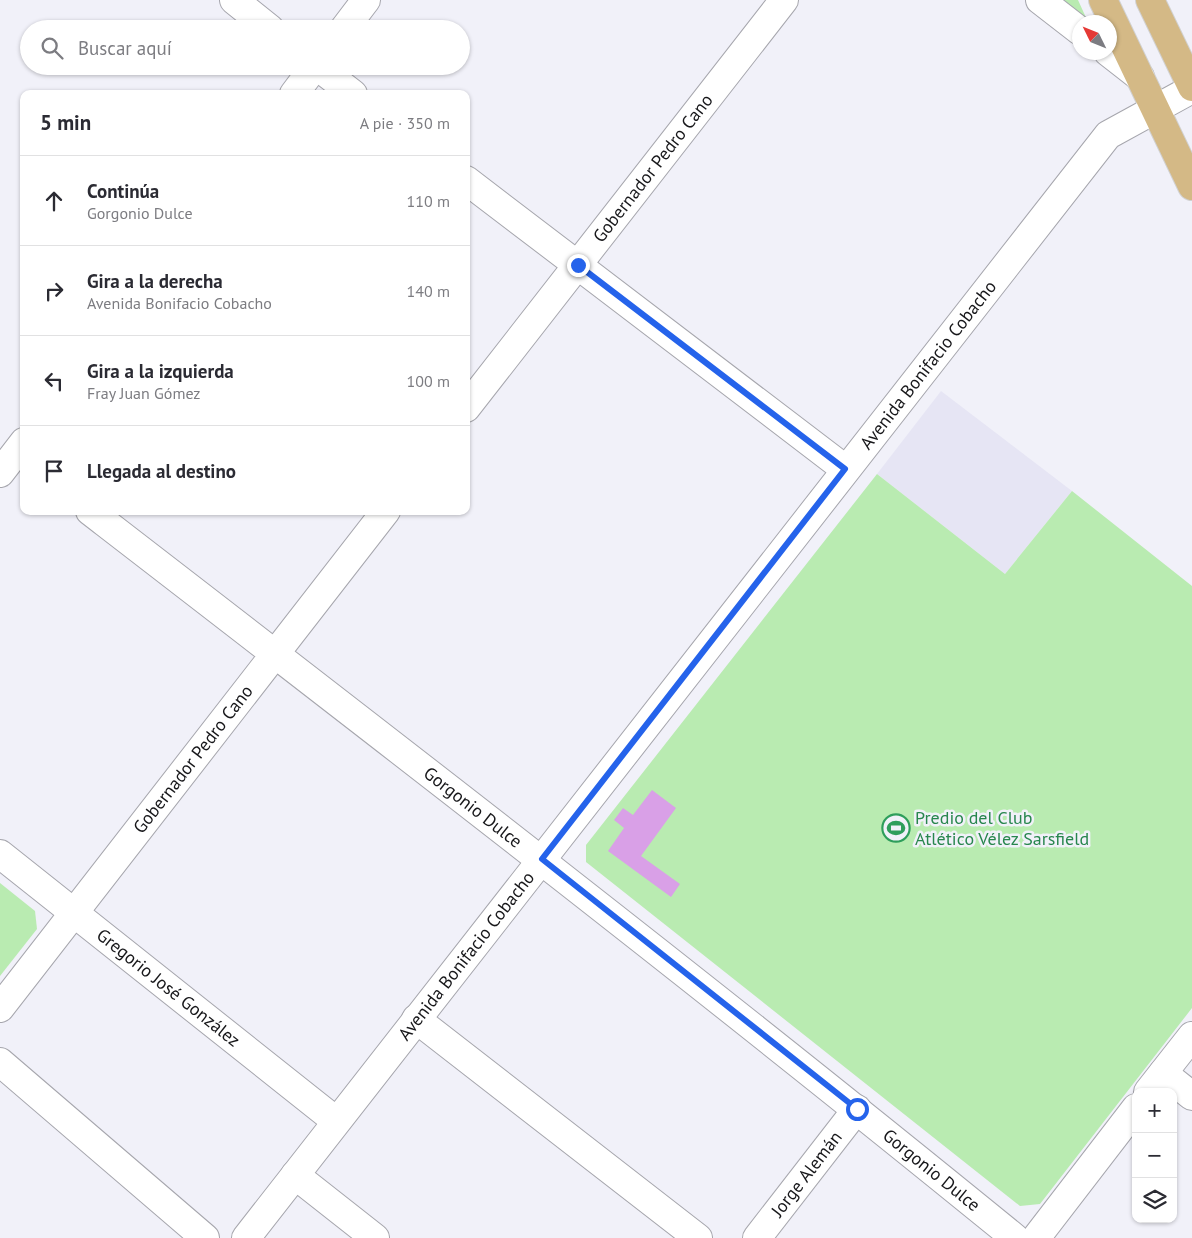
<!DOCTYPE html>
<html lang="es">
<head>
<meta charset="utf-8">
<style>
	:root { --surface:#fff; --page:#f7f7f7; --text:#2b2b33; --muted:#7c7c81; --line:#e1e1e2 }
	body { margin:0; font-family:"PT Sans",sans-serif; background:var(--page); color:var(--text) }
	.controls { position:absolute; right:15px; bottom:15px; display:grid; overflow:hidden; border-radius:10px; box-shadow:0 1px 4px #0004 }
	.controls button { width:45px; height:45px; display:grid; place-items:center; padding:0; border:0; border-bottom:1px solid var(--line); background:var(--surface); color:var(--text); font:25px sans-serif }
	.compass { position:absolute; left:1072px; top:15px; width:45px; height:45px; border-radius:50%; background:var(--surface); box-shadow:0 1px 4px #0004; rotate:313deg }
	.stop { position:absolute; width:15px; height:15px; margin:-11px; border:4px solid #2563eb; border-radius:50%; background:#fff }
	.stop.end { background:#2563eb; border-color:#fff; box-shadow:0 1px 5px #0008 }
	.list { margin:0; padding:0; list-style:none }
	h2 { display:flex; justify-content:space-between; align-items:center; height:65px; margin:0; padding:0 20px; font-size:21px }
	h2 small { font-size:16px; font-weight:400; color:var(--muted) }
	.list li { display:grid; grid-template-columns:32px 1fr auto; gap:15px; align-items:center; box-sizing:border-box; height:90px; padding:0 20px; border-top:1px solid var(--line) }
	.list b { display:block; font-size:19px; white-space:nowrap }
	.list p { margin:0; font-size:16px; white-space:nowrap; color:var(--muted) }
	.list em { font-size:16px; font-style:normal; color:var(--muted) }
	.icon { flex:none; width:28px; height:28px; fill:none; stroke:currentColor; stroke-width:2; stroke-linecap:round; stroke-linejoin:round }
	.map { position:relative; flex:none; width:1192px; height:1238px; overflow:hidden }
	.search { position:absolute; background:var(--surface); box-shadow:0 1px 4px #0004; left:20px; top:20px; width:450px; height:55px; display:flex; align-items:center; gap:12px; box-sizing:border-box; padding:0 18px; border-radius:28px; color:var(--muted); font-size:19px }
	.panel { position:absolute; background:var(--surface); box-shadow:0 1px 4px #0004; left:20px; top:90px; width:450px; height:425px; border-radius:10px }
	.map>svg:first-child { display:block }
	.built { fill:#e6e5f4 }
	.green { fill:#b9ebb1 }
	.building { fill:#d9a0e7 }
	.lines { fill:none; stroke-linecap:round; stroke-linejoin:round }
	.minor-casing { stroke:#a6a6ad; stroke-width:30 }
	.major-casing { stroke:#d1d1d1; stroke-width:30 }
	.minor { stroke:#fff; stroke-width:28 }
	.major { stroke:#d4b986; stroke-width:28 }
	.route { stroke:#2563eb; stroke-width:6 }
	.labels { text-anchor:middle; stroke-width:5; stroke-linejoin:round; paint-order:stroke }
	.street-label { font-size:18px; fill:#17171a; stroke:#f1f1f9 }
	.leisure-label { font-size:18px; fill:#27864d; stroke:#f1f1f9; text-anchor:start }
</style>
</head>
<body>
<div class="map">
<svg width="1192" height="1238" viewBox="0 0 1192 1238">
	<rect width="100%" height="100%" fill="#f1f1f9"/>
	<!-- built -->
	<polygon class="built" points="941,391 1072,491 1005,574 877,474"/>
	<!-- green -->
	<g class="green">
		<polygon points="1059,0 1078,0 1088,22"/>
		<polygon points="877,474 1005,574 1072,491 1192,586 1192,1008 1040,1204 1020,1206 586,862 586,845"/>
		<polygon points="0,883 35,911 37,929 0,976"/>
	</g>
	<!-- building -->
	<polygon class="building" points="652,790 676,808 641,856 680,884 671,897 608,851 624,828 614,820 623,808 633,815"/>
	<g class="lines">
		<!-- minor casing -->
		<g class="minor-casing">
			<g id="minor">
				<polyline points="234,0 270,29"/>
				<polyline points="1040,0 1080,31"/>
				<polyline points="344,29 366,0"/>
				<polyline points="1108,52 1140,77"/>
				<polyline points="317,66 353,94"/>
				<polyline points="294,94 315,66"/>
				<polyline points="466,180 845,469"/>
				<path id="s1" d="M466 408 784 0"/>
				<polyline points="0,473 24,442"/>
				<path id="s2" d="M90 511C401 751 711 990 1015 1238"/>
				<path id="s3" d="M0 854 336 1121"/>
				<path id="s4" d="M0 1008 386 511"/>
				<polyline points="416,1019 698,1238"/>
				<polyline points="0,1062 205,1238"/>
				<polyline points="1163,1073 1192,1096"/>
				<polyline points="1148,1092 1192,1036"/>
				<polyline points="295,1175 375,1238"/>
				<path id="s5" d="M246 1238 1108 135 1192 89"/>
				<path id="s6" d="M757 1238 857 1109"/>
				<polyline points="1036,1238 1136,1108"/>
			</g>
		</g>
		<!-- major casing -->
		<g class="major-casing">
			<g id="major">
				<polyline points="1103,0 1192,186"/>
				<polyline points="1150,0 1192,87"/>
			</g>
		</g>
		<!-- minor -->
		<use href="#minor" class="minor"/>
		<!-- major -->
		<use href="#major" class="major"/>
	</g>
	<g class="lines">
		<!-- route -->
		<polyline class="route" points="578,265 845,469 542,859 857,1109"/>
	</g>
	<!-- icons -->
	<defs>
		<g id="stadium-ring" transform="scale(1.4375)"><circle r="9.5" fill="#f1f1f9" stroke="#2e9e5b" stroke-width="1.5"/><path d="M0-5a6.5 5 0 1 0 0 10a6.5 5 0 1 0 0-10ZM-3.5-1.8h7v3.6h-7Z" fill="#2e9e5b"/></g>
	</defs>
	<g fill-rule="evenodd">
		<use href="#stadium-ring" x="896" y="828"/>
	</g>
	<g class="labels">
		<!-- street labels -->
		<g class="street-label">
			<text dy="6" stroke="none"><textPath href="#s1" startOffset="304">Gobernador Pedro Cano</textPath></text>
			<text dy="6" stroke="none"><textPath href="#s5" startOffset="1108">Avenida Bonifacio Cobacho</textPath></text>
			<text dy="6" stroke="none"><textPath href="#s4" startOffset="315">Gobernador Pedro Cano</textPath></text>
			<text dy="6" stroke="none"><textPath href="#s2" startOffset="484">Gorgonio Dulce</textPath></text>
			<text dy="6" stroke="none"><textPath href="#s5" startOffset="358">Avenida Bonifacio Cobacho</textPath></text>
			<text dy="6" stroke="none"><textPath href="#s3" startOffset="215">Gregorio José González</textPath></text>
			<text dy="6" stroke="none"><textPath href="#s2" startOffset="1069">Gorgonio Dulce</textPath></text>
			<text dy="6" stroke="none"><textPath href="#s6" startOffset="81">Jorge Alemán</textPath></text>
		</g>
		<!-- leisure labels -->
		<g class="leisure-label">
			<text x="915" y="824">Predio del Club<tspan x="915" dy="21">Atlético Vélez Sarsfield</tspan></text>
		</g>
	</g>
</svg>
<div class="controls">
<button>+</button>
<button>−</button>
<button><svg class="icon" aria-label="layers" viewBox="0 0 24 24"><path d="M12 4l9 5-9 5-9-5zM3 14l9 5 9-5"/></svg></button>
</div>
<svg class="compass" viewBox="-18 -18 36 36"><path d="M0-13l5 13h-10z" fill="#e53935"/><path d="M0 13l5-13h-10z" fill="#7c7c81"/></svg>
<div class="stop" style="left:857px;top:1109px"></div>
<div class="stop end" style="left:578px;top:265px"></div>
<div class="search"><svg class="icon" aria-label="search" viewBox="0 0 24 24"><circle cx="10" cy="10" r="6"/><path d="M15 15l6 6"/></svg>Buscar aquí</div>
<section class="panel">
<h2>5 min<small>A pie · 350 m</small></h2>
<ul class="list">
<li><svg class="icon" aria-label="ahead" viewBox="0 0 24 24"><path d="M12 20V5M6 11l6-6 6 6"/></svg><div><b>Continúa</b><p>Gorgonio Dulce</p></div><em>110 m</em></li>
<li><svg class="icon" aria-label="right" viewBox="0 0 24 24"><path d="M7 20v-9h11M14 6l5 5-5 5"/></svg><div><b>Gira a la derecha</b><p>Avenida Bonifacio Cobacho</p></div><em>140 m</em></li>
<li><svg class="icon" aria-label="left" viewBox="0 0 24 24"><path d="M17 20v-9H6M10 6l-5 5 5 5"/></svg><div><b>Gira a la izquierda</b><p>Fray Juan Gómez</p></div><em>100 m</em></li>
<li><svg class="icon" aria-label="arrive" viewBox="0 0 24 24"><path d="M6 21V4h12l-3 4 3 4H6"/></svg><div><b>Llegada al destino</b></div></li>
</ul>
</section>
</div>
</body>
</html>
